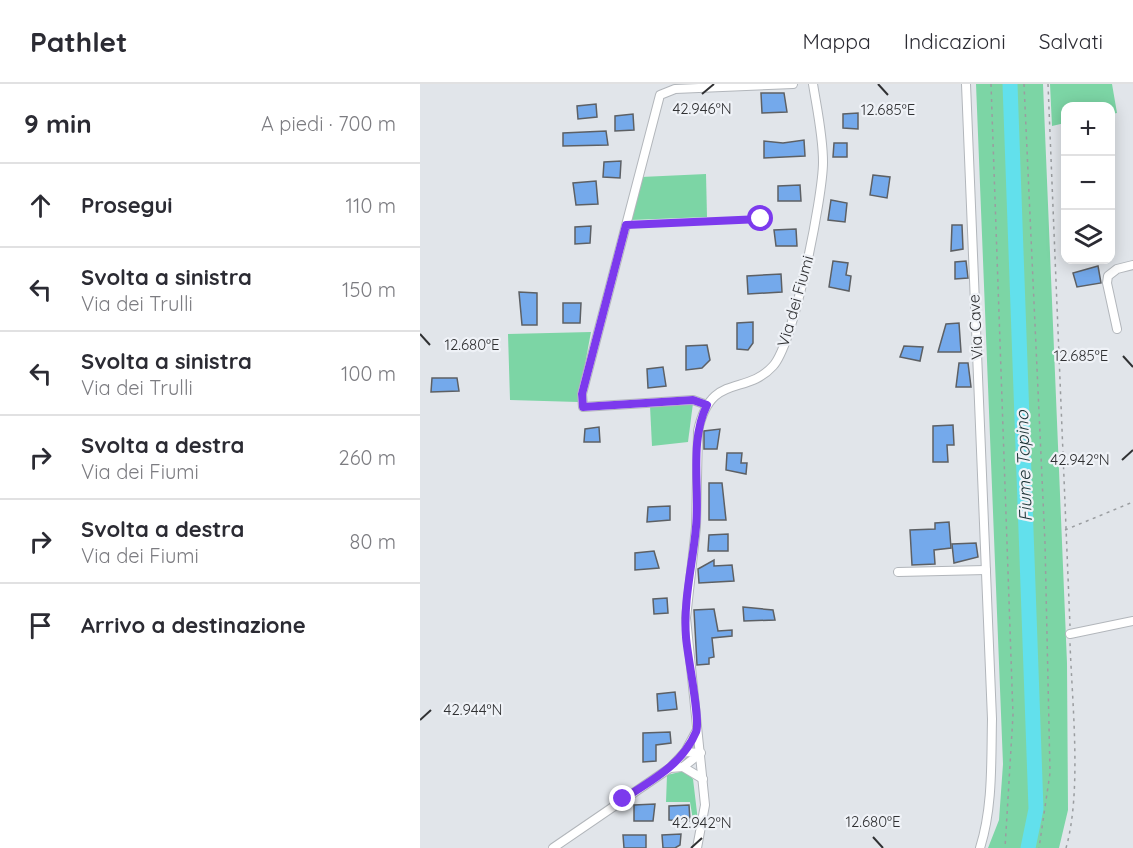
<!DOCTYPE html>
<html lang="it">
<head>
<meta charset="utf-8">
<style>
	:root { --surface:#fff; --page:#f7f7f7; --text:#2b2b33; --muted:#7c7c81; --line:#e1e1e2 }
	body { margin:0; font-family:Quicksand,sans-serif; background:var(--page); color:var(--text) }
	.controls { position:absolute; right:18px; top:18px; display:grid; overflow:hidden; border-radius:12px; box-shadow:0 3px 15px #0003 }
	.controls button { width:54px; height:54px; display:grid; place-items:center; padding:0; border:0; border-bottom:2px solid var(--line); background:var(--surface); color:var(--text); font:30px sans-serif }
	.stop { position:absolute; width:18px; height:18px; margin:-14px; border:4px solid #7c3aed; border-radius:50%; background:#fff }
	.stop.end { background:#7c3aed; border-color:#fff; box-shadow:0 2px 6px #0008 }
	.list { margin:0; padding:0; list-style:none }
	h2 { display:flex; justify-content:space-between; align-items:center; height:78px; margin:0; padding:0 24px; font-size:26px }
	h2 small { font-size:20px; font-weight:400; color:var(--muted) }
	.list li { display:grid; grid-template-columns:39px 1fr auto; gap:18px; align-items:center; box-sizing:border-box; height:84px; padding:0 24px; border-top:2px solid var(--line) }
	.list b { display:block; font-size:22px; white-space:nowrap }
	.list p { margin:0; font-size:20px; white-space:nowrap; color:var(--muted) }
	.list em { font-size:20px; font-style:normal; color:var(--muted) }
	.icon { flex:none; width:33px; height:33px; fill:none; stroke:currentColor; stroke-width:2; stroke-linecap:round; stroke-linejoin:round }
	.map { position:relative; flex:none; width:713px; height:764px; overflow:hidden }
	header { display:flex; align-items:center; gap:36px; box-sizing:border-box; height:84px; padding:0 30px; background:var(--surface); border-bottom:2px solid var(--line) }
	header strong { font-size:28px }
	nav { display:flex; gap:33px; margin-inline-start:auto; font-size:21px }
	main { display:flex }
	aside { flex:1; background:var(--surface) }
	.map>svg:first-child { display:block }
	.green { fill:#7cd5a5 }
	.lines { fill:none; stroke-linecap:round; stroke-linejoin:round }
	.river { stroke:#62e0ec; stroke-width:15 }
	.building { fill:#74a9eb; stroke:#5d6064; stroke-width:1.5 }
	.street-casing { stroke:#b2b6bb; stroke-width:10 }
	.path { stroke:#9a9da0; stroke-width:1.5; stroke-dasharray:3 4.5; stroke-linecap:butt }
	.street { stroke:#fff; stroke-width:8 }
	.route { stroke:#7c3aed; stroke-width:8 }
	.ticks { fill:none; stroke:#303133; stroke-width:2 }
	.labels { text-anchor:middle; stroke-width:4.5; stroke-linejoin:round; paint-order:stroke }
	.street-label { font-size:16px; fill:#303133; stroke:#eff2f7 }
	.water-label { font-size:18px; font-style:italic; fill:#1d3436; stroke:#eff2f7 }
	.ticks-label { font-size:15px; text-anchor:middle; fill:#303133; stroke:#eff2f7; stroke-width:4.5; stroke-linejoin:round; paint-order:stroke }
</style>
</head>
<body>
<header>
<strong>Pathlet</strong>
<nav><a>Mappa</a><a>Indicazioni</a><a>Salvati</a></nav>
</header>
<main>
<aside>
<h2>9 min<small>A piedi · 700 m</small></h2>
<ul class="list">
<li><svg class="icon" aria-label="ahead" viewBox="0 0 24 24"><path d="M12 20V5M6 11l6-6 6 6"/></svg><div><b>Prosegui</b></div><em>110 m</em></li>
<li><svg class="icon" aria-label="left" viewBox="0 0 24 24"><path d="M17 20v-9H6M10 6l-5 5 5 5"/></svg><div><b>Svolta a sinistra</b><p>Via dei Trulli</p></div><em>150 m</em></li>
<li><svg class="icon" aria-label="left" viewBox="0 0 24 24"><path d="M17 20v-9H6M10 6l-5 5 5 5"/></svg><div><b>Svolta a sinistra</b><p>Via dei Trulli</p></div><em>100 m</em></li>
<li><svg class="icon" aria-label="right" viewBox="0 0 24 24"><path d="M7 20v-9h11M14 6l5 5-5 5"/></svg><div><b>Svolta a destra</b><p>Via dei Fiumi</p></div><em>260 m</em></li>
<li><svg class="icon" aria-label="right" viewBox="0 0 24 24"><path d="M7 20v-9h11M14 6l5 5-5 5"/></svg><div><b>Svolta a destra</b><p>Via dei Fiumi</p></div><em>80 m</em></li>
<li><svg class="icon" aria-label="arrive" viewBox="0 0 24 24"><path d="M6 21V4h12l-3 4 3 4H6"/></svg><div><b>Arrivo a destinazione</b></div></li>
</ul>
</aside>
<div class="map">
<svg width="713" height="764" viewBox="0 0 713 764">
	<rect width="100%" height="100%" fill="#e1e5ea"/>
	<!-- green -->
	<g class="green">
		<polygon points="556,0 623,0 647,579 648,726 639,764 568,764 579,736 583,680"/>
		<polygon points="630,0 692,0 697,29 691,30 690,22 646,22 645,39 632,42"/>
		<polygon points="286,90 287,133 210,136 221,93"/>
		<polygon points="171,248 158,318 90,316 88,250"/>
		<polygon points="273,319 268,358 232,362 230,322"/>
		<polygon points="264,687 273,695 278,737 273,736 270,718 246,718 247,691"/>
	</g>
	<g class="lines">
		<!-- river -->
		<polyline class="river" points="590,0 616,725 608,764"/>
	</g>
	<!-- building -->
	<g class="building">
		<polygon points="341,9 364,9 367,28 342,29"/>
		<polygon points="176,20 177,33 158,35 157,22"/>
		<polygon points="438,29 438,45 423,44 423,30"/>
		<polygon points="213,30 214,46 195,47 195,32"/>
		<polygon points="186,47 188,61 143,62 143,49"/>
		<polygon points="384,56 385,72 344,74 344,57 363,59"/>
		<polygon points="414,59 427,59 427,73 413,73"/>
		<polygon points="201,77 200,94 183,93 184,78"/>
		<polygon points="453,91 470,93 467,114 450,111"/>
		<polygon points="176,97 178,120 156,121 153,99"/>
		<polygon points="380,101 381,117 358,117 358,102"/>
		<polygon points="411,116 427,119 425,138 408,136"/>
		<polygon points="532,141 542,141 543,165 531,167"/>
		<polygon points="171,142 170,159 155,160 155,143"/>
		<polygon points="376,145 377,162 356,162 354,146"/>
		<polygon points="413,177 428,179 426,191 431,192 429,207 409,203"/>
		<polygon points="546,177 548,194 535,195 535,178"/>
		<polygon points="678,182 681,199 657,203 653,189"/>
		<polygon points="361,190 362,208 328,210 327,192"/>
		<polygon points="99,208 117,209 117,241 102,241"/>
		<polygon points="143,219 161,219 160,239 143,239"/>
		<polygon points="333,238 333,259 328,266 317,265 317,239"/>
		<polygon points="539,239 541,268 518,268 526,240"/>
		<polygon points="287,261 290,276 282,284 266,286 266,262"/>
		<polygon points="484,262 503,263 500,277 480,273"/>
		<polygon points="539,279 548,279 551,303 536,303"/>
		<polygon points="243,283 246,302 228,304 227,285"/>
		<polygon points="12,294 37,294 39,307 11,308"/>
		<polygon points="533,341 534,361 527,361 528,378 513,378 513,342"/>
		<polygon points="179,343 180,358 164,358 165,345"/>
		<polygon points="300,345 297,365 284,365 284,347"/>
		<polygon points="307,369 322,369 321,379 327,379 326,390 306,386"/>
		<polygon points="289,399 302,399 306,436 289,436"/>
		<polygon points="250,422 250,436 227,438 228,423"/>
		<polygon points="529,438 531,464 514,466 515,480 492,481 490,446 515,445 515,439"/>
		<polygon points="308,450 308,467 288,467 289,451"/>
		<polygon points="556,459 558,473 534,479 532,460"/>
		<polygon points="234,467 239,484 215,486 215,469"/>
		<polygon points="294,476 294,482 312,481 314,497 279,499 278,485"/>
		<polygon points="247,514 248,529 234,530 233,515"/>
		<polygon points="323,523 353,526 355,536 324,537"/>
		<polygon points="294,525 298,547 312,546 312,552 292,554 294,573 289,574 289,580 277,581 274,526"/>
		<polygon points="255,608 257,625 238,627 237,610"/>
		<polygon points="250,648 251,659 236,661 236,677 223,678 223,649"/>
		<polygon points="235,720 233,737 214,737 214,721"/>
		<polygon points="269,721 270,737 249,736 249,722"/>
		<polygon points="261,750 260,761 255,764 243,764 242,751"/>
		<polygon points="203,751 226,751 226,764 204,764"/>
	</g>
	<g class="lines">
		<!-- street casing -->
		<g class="street-casing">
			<g id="street">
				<path d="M546 0 572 635C571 678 573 723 560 764"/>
				<polyline points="697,245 687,199 688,192 697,185 713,181"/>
				<polyline points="287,321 273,316 163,323 162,310 240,11 255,5 373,0"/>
				<polyline points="478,488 566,486"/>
				<polyline points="650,550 713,537"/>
				<polyline points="265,668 277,646"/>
				<polyline points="263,683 283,695"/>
				<polyline points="133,764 250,684 265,668 281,669 263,683 250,684"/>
				<path d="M277 764 285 721 266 534 276 443 278 347C291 287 325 313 353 282 374 259 403 112 403 78 403 52 397 25 393 0"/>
			</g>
		</g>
		<!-- path -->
		<g class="path">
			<polyline points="571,0 593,631 585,764"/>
			<polyline points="604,0 625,459 630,689 619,764"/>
			<polyline points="628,0 650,542"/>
			<polyline points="216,140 341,135"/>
			<polyline points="645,446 713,418"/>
			<path d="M646 764C662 708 652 618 650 559"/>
		</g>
		<!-- street -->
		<use href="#street" class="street"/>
	</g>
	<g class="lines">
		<!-- route -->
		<path class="route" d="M203 715C232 696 262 681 276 648 281 637 267 570 266 553 263 516 273 479 276 443 280 403 269 357 287 321L273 316 163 323 162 310 206 141 341 135"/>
	</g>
	<!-- ticks -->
	<path class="ticks" d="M458 0 468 11M282 10 294 0M0 250 10 261M703 272 713 283M702 376 713 366M0 636 11 626M453 753 463 764M271 764 282 754"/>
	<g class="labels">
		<!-- street labels -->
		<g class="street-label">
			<text transform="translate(375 217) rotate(-74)" y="6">Via dei Fiumi</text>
			<text transform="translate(555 243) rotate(-93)" y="6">Via Cave</text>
		</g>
		<!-- water labels -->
		<g class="water-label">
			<text transform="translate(604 382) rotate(-92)" y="6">Fiume Topino</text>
		</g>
	</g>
	<g class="ticks-label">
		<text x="282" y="30">42.946°N</text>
		<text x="468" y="31">12.685°E</text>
		<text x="52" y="266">12.680°E</text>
		<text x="661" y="277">12.685°E</text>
		<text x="660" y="381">42.942°N</text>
		<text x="53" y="631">42.944°N</text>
		<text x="453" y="743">12.680°E</text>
		<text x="282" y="744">42.942°N</text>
	</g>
</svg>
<div class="controls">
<button>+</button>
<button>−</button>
<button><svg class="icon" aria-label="layers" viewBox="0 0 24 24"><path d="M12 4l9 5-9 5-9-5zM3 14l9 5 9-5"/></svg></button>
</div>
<div class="stop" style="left:341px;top:135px"></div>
<div class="stop end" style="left:203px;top:715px"></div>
</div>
</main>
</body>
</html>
